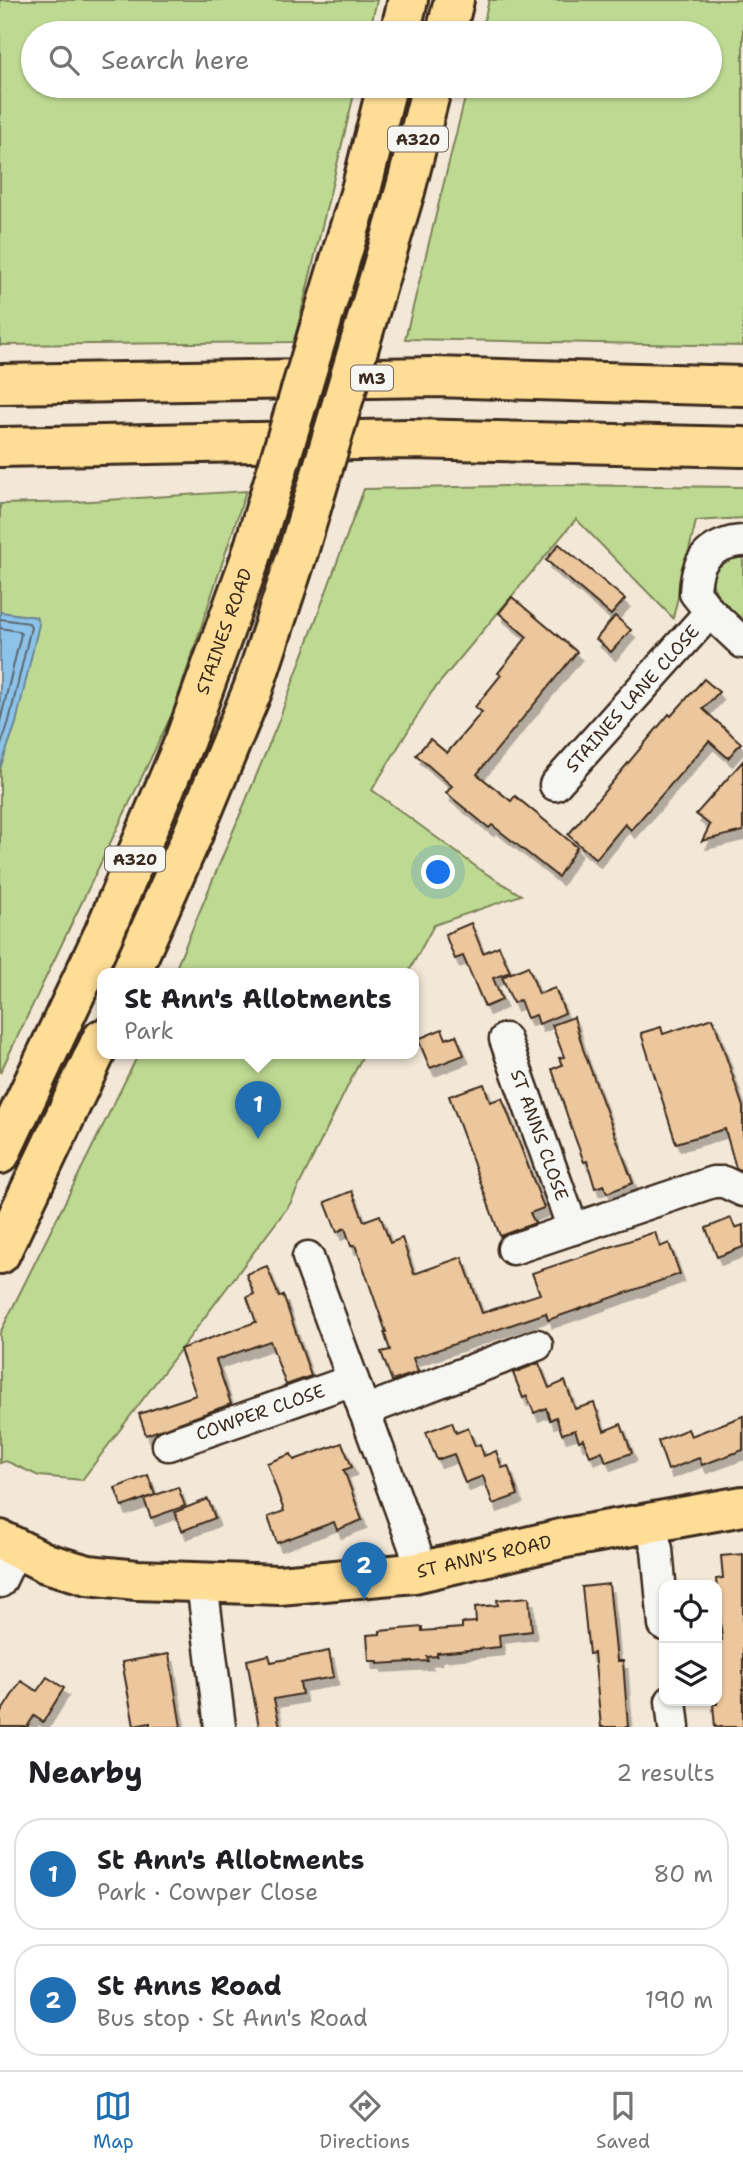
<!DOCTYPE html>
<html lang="en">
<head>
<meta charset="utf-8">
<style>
	:root { --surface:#fff; --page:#f2f2f2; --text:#202124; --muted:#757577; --line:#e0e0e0; --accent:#1f6fb2 }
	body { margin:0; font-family:"Shantell Sans",sans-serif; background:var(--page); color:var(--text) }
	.controls { position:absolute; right:21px; bottom:21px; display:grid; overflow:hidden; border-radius:14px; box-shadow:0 2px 5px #0004 }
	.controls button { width:63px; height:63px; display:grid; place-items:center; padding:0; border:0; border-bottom:2px solid var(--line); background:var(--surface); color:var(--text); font:35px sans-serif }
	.you { position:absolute; left:439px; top:873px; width:24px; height:24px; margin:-18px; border:5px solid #fff; border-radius:50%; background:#1a73e8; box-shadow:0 0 0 10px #1a73e833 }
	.badge { display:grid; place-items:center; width:46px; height:46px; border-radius:50%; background:var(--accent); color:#fff; font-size:23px; font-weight:700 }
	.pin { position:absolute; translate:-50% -58px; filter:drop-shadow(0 2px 4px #0008) }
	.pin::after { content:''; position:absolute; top:37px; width:24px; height:21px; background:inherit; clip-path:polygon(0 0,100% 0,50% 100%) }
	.popup { position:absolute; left:97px; top:968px; width:322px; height:91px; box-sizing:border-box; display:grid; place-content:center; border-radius:14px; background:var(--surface); filter:drop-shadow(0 2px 5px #0005); font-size:23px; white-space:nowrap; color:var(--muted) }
	.popup b { font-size:26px; color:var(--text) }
	.popup::after { content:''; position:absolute; left:50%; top:100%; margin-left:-14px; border:14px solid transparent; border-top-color:var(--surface) }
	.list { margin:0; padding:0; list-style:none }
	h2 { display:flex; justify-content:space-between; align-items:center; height:91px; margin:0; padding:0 28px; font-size:30px }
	h2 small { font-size:23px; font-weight:400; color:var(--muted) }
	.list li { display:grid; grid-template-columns:46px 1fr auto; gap:21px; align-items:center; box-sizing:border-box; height:112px; margin:0 14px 14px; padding:0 14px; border:2px solid var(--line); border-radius:28px }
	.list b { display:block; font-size:26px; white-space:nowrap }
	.list p { margin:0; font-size:23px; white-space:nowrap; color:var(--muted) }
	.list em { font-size:23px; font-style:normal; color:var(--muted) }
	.icon { flex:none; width:38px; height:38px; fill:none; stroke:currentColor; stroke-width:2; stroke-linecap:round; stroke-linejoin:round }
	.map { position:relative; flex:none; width:743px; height:1727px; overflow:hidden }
	.search { position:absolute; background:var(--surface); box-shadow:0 2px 5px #0004; left:21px; right:21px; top:21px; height:77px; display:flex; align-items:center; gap:18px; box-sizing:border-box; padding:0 24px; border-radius:38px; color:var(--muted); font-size:26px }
	.sheet { height:343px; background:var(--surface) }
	nav { display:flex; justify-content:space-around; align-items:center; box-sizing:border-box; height:98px; border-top:2px solid var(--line); background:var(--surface); font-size:19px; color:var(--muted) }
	nav a { display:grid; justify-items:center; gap:4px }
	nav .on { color:var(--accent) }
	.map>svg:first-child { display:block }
	.green { fill:#beda92; stroke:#7c8258; stroke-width:2 }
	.water { fill:#8cc3ea; stroke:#6c8698; stroke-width:2 }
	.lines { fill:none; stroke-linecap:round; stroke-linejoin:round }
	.shore { stroke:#5b6770; stroke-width:2 }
	.building { fill:#ecc69c; stroke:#3b2a1e; stroke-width:2; filter:url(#shadow) }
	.minor-casing { stroke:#3b2a1e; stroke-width:35 }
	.major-casing { stroke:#3b2a1e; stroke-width:44 }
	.highway-casing { stroke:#3b2a1e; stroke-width:44 }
	.minor { stroke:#f6f6f2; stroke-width:30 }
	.major { stroke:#fedd96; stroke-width:38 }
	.highway { stroke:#fedd96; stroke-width:38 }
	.major-bridge-casing { stroke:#3b2a1e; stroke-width:44; stroke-linecap:butt }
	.major-bridge { stroke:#fedd96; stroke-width:38 }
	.labels { text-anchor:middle; stroke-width:5; stroke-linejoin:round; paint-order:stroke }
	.shield { fill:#f6f6f2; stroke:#73675e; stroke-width:2 }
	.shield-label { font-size:16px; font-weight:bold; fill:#3b2a1e }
	.street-label { font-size:18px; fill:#3b2a1e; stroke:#f6f6f2 }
</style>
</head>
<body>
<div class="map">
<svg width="743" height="1727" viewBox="0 0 743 1727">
	<defs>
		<filter id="shadow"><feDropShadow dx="4.5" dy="8" stdDeviation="0" flood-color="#0004"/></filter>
	</defs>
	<rect width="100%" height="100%" fill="#f3e8d8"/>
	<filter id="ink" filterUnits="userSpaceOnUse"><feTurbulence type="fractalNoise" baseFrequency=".0143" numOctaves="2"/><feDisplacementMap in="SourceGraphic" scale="14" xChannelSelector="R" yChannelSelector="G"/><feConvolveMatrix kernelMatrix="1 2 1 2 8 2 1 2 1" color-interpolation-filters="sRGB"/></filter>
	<g filter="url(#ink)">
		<!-- green -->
		<g class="green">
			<polygon points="0,0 377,0 369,33 33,33 33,86 356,86 294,342 0,345"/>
			<polygon points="489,0 743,0 743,346 405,339 468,86 710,86 710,33 481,33"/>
			<polygon points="558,485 743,487 743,518 696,521 673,618 576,519 431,693 372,790 482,871 521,895 434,925 408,973 174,973 276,728 364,489"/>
			<polygon points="246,491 173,712 0,1073 0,768 16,723 36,617 0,612 0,504 75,502"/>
			<path d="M731 553H743V623C729 610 700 584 717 563 720 559 727 556 731 553Z"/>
			<polygon points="139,1053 364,1053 290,1204 82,1480 39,1476 6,1461 0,1463 0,1333"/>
		</g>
		<!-- water -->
		<polygon class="water" points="0,612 36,617 39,624 16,723 0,768"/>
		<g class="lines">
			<!-- shore -->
			<g class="shore">
				<polyline points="0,619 29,623 31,627 9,721 0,748"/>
				<polyline points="0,628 18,631 21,634 0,722"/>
			</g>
		</g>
		<!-- building -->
		<g class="building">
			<polygon points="559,544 625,599 611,615 546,560"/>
			<polygon points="512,597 577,652 477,774 511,801 515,796 577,847 558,877 492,825 489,828 446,793 452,786 416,755 430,739 447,753 482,712 475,707 501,675 498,673 527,637 499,613"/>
			<polygon points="615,616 631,630 611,652 596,639"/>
			<polygon points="704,679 719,692 703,709 741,743 728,758 709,741 631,830 625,824 596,859 568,835 669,714 671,716"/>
			<polygon points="743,761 743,831 702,841 710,825 696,814"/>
			<polygon points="471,923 483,953 499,946 510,972 493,978 502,1000 485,1007 463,956 455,959 445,934"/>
			<polygon points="528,966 539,994 555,988 565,1013 539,1024 536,1015 527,1018 520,1000 513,1003 502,977"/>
			<polygon points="574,1017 583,1049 633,1183 607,1193 604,1185 595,1188 587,1161 584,1162 570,1124 552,1069 562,1065 559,1058 564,1057 552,1025"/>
			<polygon points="713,1018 743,1107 743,1171 736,1168 725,1129 676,1143 641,1033 661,1027 663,1034"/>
			<polygon points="442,1029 446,1039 456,1035 464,1055 430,1068 418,1039"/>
			<polygon points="484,1084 490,1102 502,1098 544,1208 530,1213 535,1223 500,1236 449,1096"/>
			<polygon points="352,1191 364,1221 380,1215 390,1243 402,1238 414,1274 462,1257 482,1313 540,1294 532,1273 655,1232 660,1247 669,1243 680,1274 548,1320 546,1313 413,1358 418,1372 392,1381 381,1352 390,1350 384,1332 386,1332 364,1269 355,1245 351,1246 345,1228 337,1232 325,1202"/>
			<polygon points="731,1218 735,1228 743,1225 743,1247 717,1257 706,1228"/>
			<polygon points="267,1266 279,1297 283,1295 311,1376 286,1385 270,1341 216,1360 231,1404 146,1435 139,1414 196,1395 180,1349 256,1322 247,1297 254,1294 246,1274"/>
			<polygon points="539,1363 549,1388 565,1381 575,1409 594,1403 604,1431 621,1424 632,1453 606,1462 602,1451 590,1456 583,1439 579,1441 575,1430 562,1434 556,1417 550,1420 546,1408 534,1413 527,1396 523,1398 513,1373"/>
			<polygon points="743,1416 743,1450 702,1465 699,1458 668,1470 658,1441 688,1429 691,1436"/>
			<polygon points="452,1422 456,1433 468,1428 475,1446 480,1444 484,1456 496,1451 502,1468 508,1466 518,1495 493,1504 483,1476 465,1483 454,1454 437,1460 426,1432"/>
			<polygon points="342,1443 352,1467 344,1470 362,1520 337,1530 334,1522 277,1543 268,1517 284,1511 267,1463 291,1454 294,1460"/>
			<polygon points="148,1475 155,1495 122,1507 115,1488"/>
			<polygon points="178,1487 185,1506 151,1518 144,1499"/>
			<polygon points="208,1499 215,1518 182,1531 175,1512"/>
			<polygon points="743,1554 743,1727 715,1727 713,1704 717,1704 717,1641 722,1640 716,1579 723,1578 721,1556"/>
			<polygon points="609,1584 617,1661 623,1661 628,1727 601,1727 594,1653 589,1654 582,1587"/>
			<polygon points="529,1597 532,1631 499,1635 500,1647 437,1653 437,1656 427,1657 428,1661 378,1664 378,1661 369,1661 367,1635 380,1634 380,1631 422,1627 422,1631 462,1628 462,1623 476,1622 475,1607 498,1605 497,1600"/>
			<polygon points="329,1651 334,1677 300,1683 302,1694 274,1699 280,1727 259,1727 247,1660 269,1655 271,1662"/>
			<polygon points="169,1654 181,1727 150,1727 150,1723 134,1726 122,1662"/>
			<polygon points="47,1677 64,1688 43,1722 34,1716 27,1727 0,1727 0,1714 21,1681 37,1691"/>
		</g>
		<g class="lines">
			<!-- minor casing -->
			<g class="minor-casing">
				<g id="minor">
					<path d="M743 541C736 541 728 543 721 546 700 555 696 571 695 593L710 612 743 643"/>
					<path id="s1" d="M555 785 710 612"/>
					<path id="s2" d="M505 1039 573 1229"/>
					<polyline points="513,1249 713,1182 724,1182 743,1191"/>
					<polyline points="308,1257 423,1571"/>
					<polyline points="364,1411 537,1345"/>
					<path id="s3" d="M168 1445 353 1380"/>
					<polyline points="649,1522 657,1549 664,1625"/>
					<polyline points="0,1582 16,1549"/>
					<polyline points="202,1583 220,1727"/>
					<polyline points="671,1701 674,1727"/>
				</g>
			</g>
			<!-- major casing -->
			<g class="major-casing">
				<g id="major">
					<polyline points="400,33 408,0"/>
					<polyline points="446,33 454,0"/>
					<polyline points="361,190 387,86"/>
					<polyline points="405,191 432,86"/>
					<polyline points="131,973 193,834 253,689 298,552"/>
					<path id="s4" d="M0 1154 104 933 185 740 251 557"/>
					<polyline points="0,1254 102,1039"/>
					<path id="s5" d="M0 1540 46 1563 88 1575 137 1580 279 1585 414 1573 565 1538 743 1506"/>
				</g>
			</g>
			<!-- highway casing -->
			<g class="highway-casing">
				<g id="highway">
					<polyline points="0,384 434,377 743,386"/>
					<polyline points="0,447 409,439 743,447"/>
				</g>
			</g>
			<!-- minor -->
			<use href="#minor" class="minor"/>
			<!-- major -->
			<use href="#major" class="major"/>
			<!-- highway -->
			<use href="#highway" class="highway"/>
			<!-- major-bridge casing -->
			<g class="major-bridge-casing">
				<g id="major-bridge">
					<polyline points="298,552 405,191"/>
					<polyline points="251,557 361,190"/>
				</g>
			</g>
			<!-- major-bridge -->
			<use href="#major-bridge" class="major-bridge"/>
		</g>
	</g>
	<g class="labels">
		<!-- shield labels -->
		<g class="shield">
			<rect x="388" y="126.5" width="60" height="25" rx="5"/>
			<rect x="351" y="365.5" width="42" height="25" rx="5"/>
			<rect x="105" y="846.5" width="60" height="25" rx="5"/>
		</g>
		<g class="shield-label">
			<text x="418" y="145">A320</text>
			<text x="372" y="384">M3</text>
			<text x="135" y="865">A320</text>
		</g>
		<!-- street labels -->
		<g class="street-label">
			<text dy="6" stroke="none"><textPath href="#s4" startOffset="569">STAINES ROAD</textPath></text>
			<text dy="6" stroke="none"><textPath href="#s1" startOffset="116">STAINES LANE CLOSE</textPath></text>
			<text dy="6" stroke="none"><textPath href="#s2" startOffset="102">ST ANNS CLOSE</textPath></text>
			<text dy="6" stroke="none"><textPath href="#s3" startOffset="98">COWPER CLOSE</textPath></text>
			<text dy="6" stroke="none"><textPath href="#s5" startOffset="494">ST ANN'S ROAD</textPath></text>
		</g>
	</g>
</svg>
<div class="controls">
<button><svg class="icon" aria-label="locate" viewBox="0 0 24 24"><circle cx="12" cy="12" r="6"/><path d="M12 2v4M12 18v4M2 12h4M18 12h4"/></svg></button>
<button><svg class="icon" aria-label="layers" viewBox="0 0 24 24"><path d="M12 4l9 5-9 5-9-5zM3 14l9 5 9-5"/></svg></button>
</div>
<div class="you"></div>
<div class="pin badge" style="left:258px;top:1139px">1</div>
<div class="popup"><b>St Ann's Allotments</b>Park</div>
<div class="pin badge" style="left:364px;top:1600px">2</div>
<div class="search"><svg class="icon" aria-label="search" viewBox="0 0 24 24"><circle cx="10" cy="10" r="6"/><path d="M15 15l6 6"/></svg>Search here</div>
</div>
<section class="sheet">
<h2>Nearby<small>2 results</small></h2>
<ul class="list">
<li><span class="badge">1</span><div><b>St Ann's Allotments</b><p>Park · Cowper Close</p></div><em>80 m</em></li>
<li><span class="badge">2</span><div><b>St Anns Road</b><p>Bus stop · St Ann's Road</p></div><em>190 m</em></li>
</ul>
</section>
<nav>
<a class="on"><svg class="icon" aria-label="map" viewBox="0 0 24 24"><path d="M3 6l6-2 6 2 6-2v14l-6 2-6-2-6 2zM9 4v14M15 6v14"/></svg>Map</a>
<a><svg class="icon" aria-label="directions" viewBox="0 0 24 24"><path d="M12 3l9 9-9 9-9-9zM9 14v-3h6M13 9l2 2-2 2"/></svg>Directions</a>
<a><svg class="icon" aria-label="saved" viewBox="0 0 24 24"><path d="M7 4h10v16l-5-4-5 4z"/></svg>Saved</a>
</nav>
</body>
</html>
